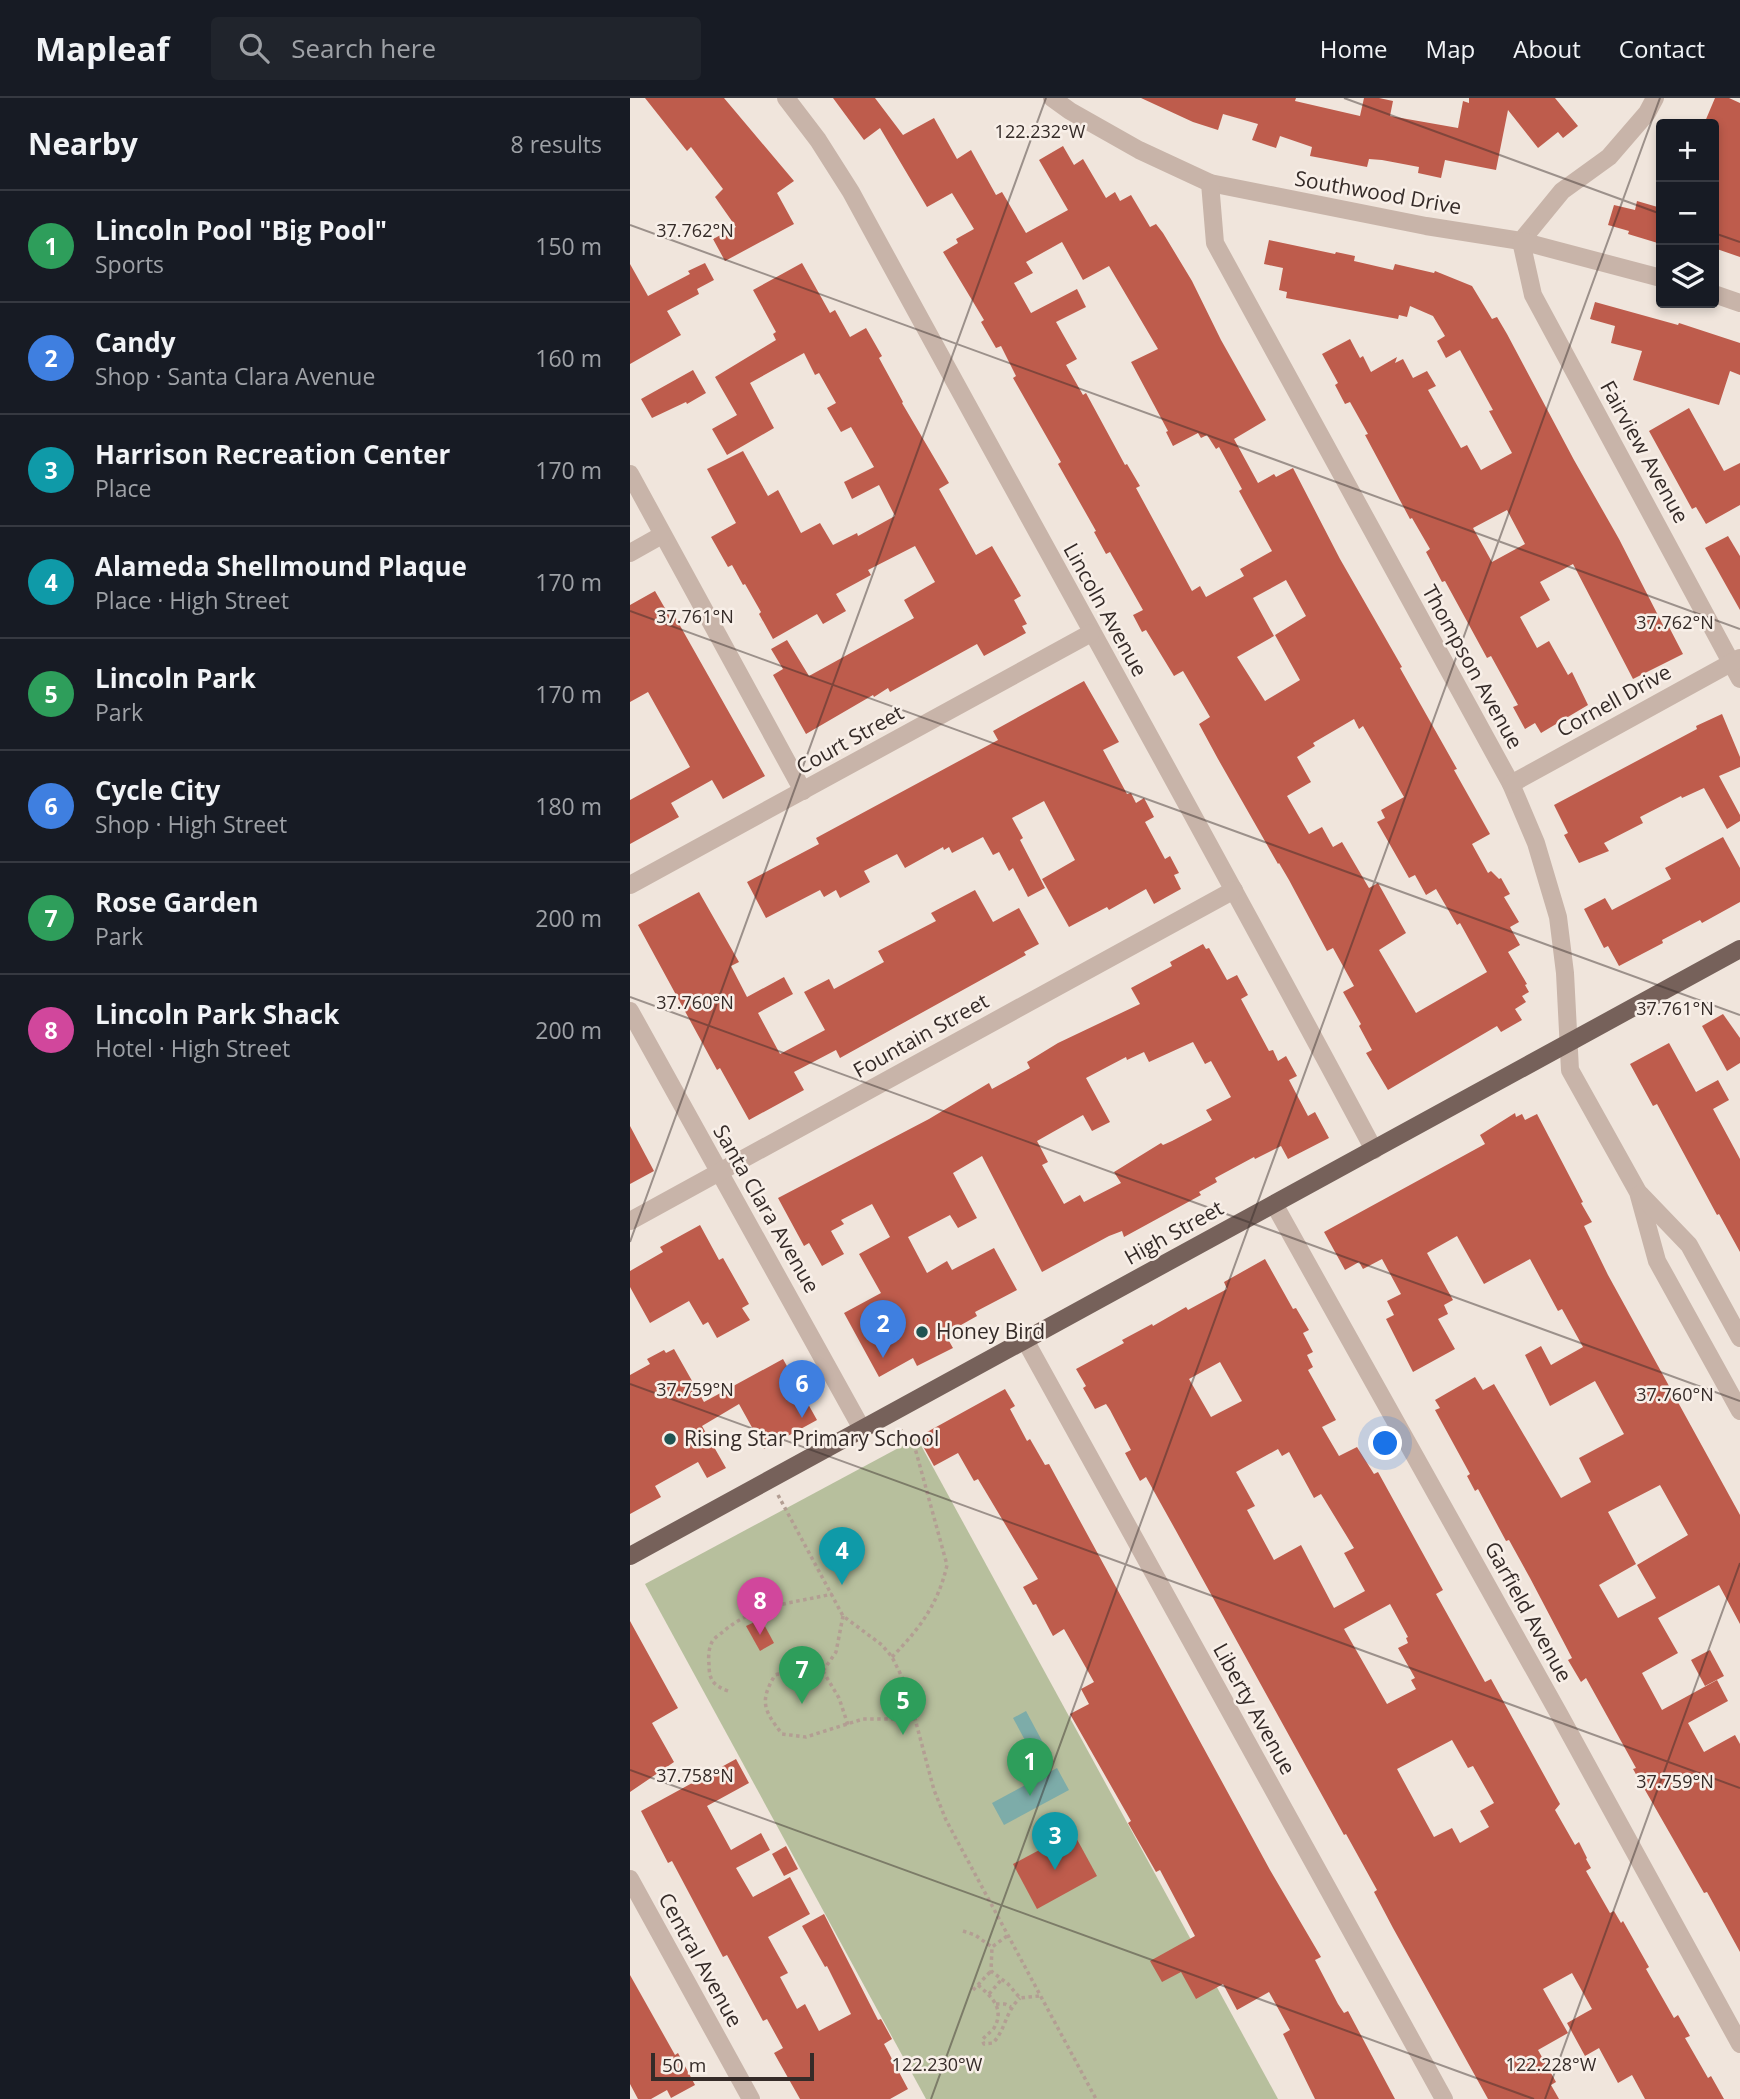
<!DOCTYPE html>
<html lang="en">
<head>
<meta charset="utf-8">
<style>
	:root { --surface:#171b24; --page:#20242c; --text:#f1f3f6; --muted:#9ea1a6; --line:#363941; --accent:#ea580c }
	body { margin:0; font-family:"Open Sans",sans-serif; background:var(--page); color:var(--text) }
	.controls { position:absolute; right:21px; top:21px; display:grid; overflow:hidden; border-radius:7px; box-shadow:0 4px 10px #0003 }
	.controls button { width:63px; height:63px; display:grid; place-items:center; padding:0; border:0; border-bottom:2px solid var(--line); background:var(--surface); color:var(--text); font:35px sans-serif }
	.scale { position:absolute; left:21px; bottom:18px; width:163px; box-sizing:border-box; padding-left:7px; border:4px solid #352b28; border-top:0; font-size:19px; line-height:24px; white-space:nowrap; color:#352b28; -webkit-text-stroke:5px #f8efe8; paint-order:stroke }
	.you { position:absolute; left:756px; top:1346px; width:24px; height:24px; margin:-18px; border:5px solid #fff; border-radius:50%; background:#1a73e8; box-shadow:0 0 0 10px #1a73e833 }
	.badge { display:grid; place-items:center; width:46px; height:46px; border-radius:50%; background:var(--accent); color:#fff; font-size:23px; font-weight:700 }
	.pin { position:absolute; translate:-50% -58px; filter:drop-shadow(0 2px 4px #0008) }
	.pin::after { content:''; position:absolute; top:37px; width:24px; height:21px; background:inherit; clip-path:polygon(0 0,100% 0,50% 100%) }
	.list { margin:0; padding:0; list-style:none }
	h2 { display:flex; justify-content:space-between; align-items:center; height:91px; margin:0; padding:0 28px; font-size:30px }
	h2 small { font-size:23px; font-weight:400; color:var(--muted) }
	.list li { display:grid; grid-template-columns:46px 1fr auto; gap:21px; align-items:center; box-sizing:border-box; height:112px; padding:0 28px; border-top:2px solid var(--line) }
	.list b { display:block; font-size:26px; white-space:nowrap }
	.list p { margin:0; font-size:23px; white-space:nowrap; color:var(--muted) }
	.list em { font-size:23px; font-style:normal; color:var(--muted) }
	.icon { flex:none; width:38px; height:38px; fill:none; stroke:currentColor; stroke-width:2; stroke-linecap:round; stroke-linejoin:round }
	.map { position:relative; flex:none; width:1110px; height:2001px; overflow:hidden }
	header { display:flex; align-items:center; gap:42px; box-sizing:border-box; height:98px; padding:0 35px; background:var(--surface); border-bottom:2px solid var(--line) }
	header strong { font-size:33px }
	nav { display:flex; gap:38px; margin-inline-start:auto; font-size:24px }
	.search { width:490px; height:63px; background:var(--page); display:flex; align-items:center; gap:18px; box-sizing:border-box; padding:0 24px; border-radius:7px; color:var(--muted); font-size:26px }
	main { display:flex }
	aside { flex:1; background:var(--surface) }
	.map>svg:first-child { display:block }
	.green { fill:#b7bf9d }
	.water { fill:#7daca9 }
	.building { fill:#be5c4c; fill-rule:evenodd }
	.lines { fill:none; stroke-linecap:round; stroke-linejoin:round }
	.path { stroke:#b39e93; stroke-width:3.5; stroke-dasharray:3.5 3.5; stroke-linecap:butt }
	.minor { stroke:#c8b4a9; stroke-width:18 }
	.major { stroke:#76615a; stroke-width:18 }
	.ticks { fill:none; stroke:#352b28; stroke-width:2; stroke-opacity:0.45 }
	.poi-dot { fill:#205452; stroke:#f8efe8; stroke-width:2.5 }
	.labels { text-anchor:middle; stroke-width:5; stroke-linejoin:round; paint-order:stroke }
	.street-label { font-size:21px; fill:#352b28; stroke:#f8efe8 }
	.poi-label { font-size:21px; fill:#352b28; stroke:#f8efe8; text-anchor:start }
	.ticks-label { font-size:18px; text-anchor:middle; fill:#352b28; stroke:#f8efe8; stroke-width:5; stroke-linejoin:round; paint-order:stroke }
</style>
</head>
<body>
<header>
<strong>Mapleaf</strong>
<div class="search"><svg class="icon" aria-label="search" viewBox="0 0 24 24"><circle cx="10" cy="10" r="6"/><path d="M15 15l6 6"/></svg>Search here</div>
<nav><a>Home</a><a>Map</a><a>About</a><a>Contact</a></nav>
</header>
<main>
<aside>
<h2>Nearby<small>8 results</small></h2>
<ul class="list">
<li><span class="badge" style="background:#2e9e5b">1</span><div><b>Lincoln Pool &quot;Big Pool&quot;</b><p>Sports</p></div><em>150 m</em></li>
<li><span class="badge" style="background:#3f7fe0">2</span><div><b>Candy</b><p>Shop · Santa Clara Avenue</p></div><em>160 m</em></li>
<li><span class="badge" style="background:#0f9aa8">3</span><div><b>Harrison Recreation Center</b><p>Place</p></div><em>170 m</em></li>
<li><span class="badge" style="background:#0f9aa8">4</span><div><b>Alameda Shellmound Plaque</b><p>Place · High Street</p></div><em>170 m</em></li>
<li><span class="badge" style="background:#2e9e5b">5</span><div><b>Lincoln Park</b><p>Park</p></div><em>170 m</em></li>
<li><span class="badge" style="background:#3f7fe0">6</span><div><b>Cycle City</b><p>Shop · High Street</p></div><em>180 m</em></li>
<li><span class="badge" style="background:#2e9e5b">7</span><div><b>Rose Garden</b><p>Park</p></div><em>200 m</em></li>
<li><span class="badge" style="background:#d1479c">8</span><div><b>Lincoln Park Shack</b><p>Hotel · High Street</p></div><em>200 m</em></li>
</ul>
</aside>
<div class="map">
<svg width="1110" height="2001" viewBox="0 0 1110 2001">
	<rect width="100%" height="100%" fill="#f0e5dc"/>
	<!-- green -->
	<polygon class="green" points="287,1340 648,2001 296,2001 15,1486"/>
	<!-- water -->
	<g class="water">
		<polygon points="396,1613 419,1656 406,1663 383,1620"/>
		<polygon points="427,1670 439,1692 374,1727 362,1705"/>
	</g>
	<!-- building -->
	<g class="building">
		<polygon points="15,0 94,0 164,83 147,95 164,126 95,163 83,141 106,129 85,99 93,91 61,49 57,53"/>
		<path d="M203 0H245L273 37 304 20 327 61 341 52 366 97 372 94 396 135 438 112 409 62 433 48 444 67 453 61 476 100 485 94 490 103 501 97 520 129 526 126 533 135 562 183 591 242 636 322 604 341 628 385 644 376 646 379 663 370 710 461 772 569 770 570 827 671 824 672 860 736 842 746 858 775 861 773 869 781 871 780 880 796 874 799 889 824 880 829 890 847 878 854 897 886 895 887 899 894 892 898 896 904 885 911 892 922 871 934 867 928 758 992 736 955 742 952 729 928 731 926 713 894 724 888 703 850 697 853 659 782 649 765 648 766 588 661 569 626 580 619 553 573 544 578 516 532 512 534 503 517 513 512 480 454 476 456 464 434 466 433 428 366 431 364 383 280 386 278 371 248 366 250 351 224 354 222 313 154 328 145 326 141 344 131 322 95 297 109 250 30 234 42ZM432 144 453 182 479 168 528 251 501 264 538 333 536 334 543 348 568 335 571 340 577 337 586 351 589 349 612 391 609 393 642 453 610 471 614 478 576 499 570 488 562 493 506 390 510 388 497 366 495 367 456 295 453 297 436 267 447 261 426 224 456 209 447 191 401 215 384 185 403 175 396 164ZM656 482 676 518 645 537 670 582 635 603 607 559 644 538 623 500ZM724 621 729 631 733 628 774 699 751 712 755 720 747 724 779 780 785 777 796 797 806 791 827 827 830 825 857 874 786 915 749 852 776 835 748 785 739 790 712 744 703 749 692 729 679 736 657 698 681 684 667 659 685 648 683 645Z"/>
		<polygon points="511,0 666,0 665,3 730,18 734,0 749,0 763,3 760,18 828,30 833,3 839,5 839,0 925,0 948,28 933,40 928,34 908,50 878,12 866,72 815,62 811,80 788,75 789,69 752,62 739,61 737,69 680,58 682,49 650,38 646,50 622,42 628,26 593,16 588,32 563,24"/>
		<polygon points="1085,0 1099,0 1110,5 1110,159 1084,150 1084,26 1074,26"/>
		<polygon points="1007,103 1031,110 1031,146 998,136 999,133 978,127 984,107 1005,112"/>
		<path d="M639 142 705 156 706 154 725 158 724 163 763 172 765 166 804 175 805 173 842 188 862 221 867 219 877 236 944 362 989 441 1035 531 1039 529 1053 556 1003 581 943 466 910 484 920 502 890 519 907 550 919 543 938 577 942 574 958 607 911 635 905 625 895 631 883 609 888 607 861 558 857 560 815 483 812 484 796 454 800 451 782 420 780 421 735 337 738 336 720 304 715 306 705 287 708 285 692 256 720 241 730 260 733 258 741 274 767 259 765 265 773 261 783 280 797 273 806 288 798 292 831 350 837 347 851 372 882 355 859 313 863 312 830 252 816 260 807 243 815 238 803 218 780 208 777 219 769 217 768 221 656 200 657 194 649 192 653 170 634 166ZM877 412 895 446 862 464 843 430Z"/>
		<polygon points="75,165 84,182 67,191 69,196 37,213 51,237 0,266 0,166 18,198 60,176 58,173"/>
		<polygon points="172,165 200,215 205,212 220,239 236,230 252,258 249,260 273,304 272,305 319,385 309,391 346,457 362,448 391,498 384,502 397,526 392,528 396,535 354,558 347,546 260,594 258,590 244,599 243,597 176,636 143,577 153,571 141,551 157,542 179,578 284,520 274,502 305,484 285,448 238,472 241,477 206,496 216,513 193,526 187,516 143,541 129,516 131,514 115,486 113,487 102,467 98,469 81,439 106,425 77,371 113,353 138,398 148,392 171,435 190,425 203,447 227,435 228,438 265,418 249,387 222,401 214,384 244,369 221,329 211,334 197,310 206,305 189,275 185,277 174,255 120,285 144,330 97,357 82,331 107,317 85,279 146,242 143,236 146,234 123,192"/>
		<polygon points="965,204 1048,227 1049,225 1110,245 1110,277 1100,273 1089,307 1003,282 1012,253 981,245 985,228 960,221"/>
		<polygon points="63,272 76,295 57,306 56,304 22,320 11,301"/>
		<polygon points="1059,310 1094,373 1110,365 1110,407 1076,426 1066,409 1062,411 1019,333"/>
		<polygon points="1098,438 1110,458 1110,512 1075,450"/>
		<polygon points="25,493 40,519 44,517 135,678 93,701 82,682 41,705 49,719 0,746 0,702 60,669 18,594 0,604 0,507"/>
		<polygon points="454,583 489,644 473,652 497,696 501,695 506,705 514,700 524,719 515,724 535,761 540,758 549,775 544,777 551,791 524,806 516,791 479,812 477,809 439,829 412,781 445,762 414,703 382,720 393,740 390,742 415,790 398,799 383,770 379,773 369,754 363,757 353,739 322,755 319,749 314,752 313,749 275,770 267,756 234,773 240,784 210,800 206,792 194,799 190,792 136,820 117,784 189,746 186,740 368,642 363,633"/>
		<polygon points="1092,616 1110,659 1110,669 1089,678 1110,717 1110,723 1097,731 1074,690 1052,700 1051,698 1010,719 1013,725 974,745 979,753 949,765 934,737 938,735 924,707 1067,631 1066,628"/>
		<polygon points="1093,739 1110,770 1110,804 1072,825 1070,822 1032,842 1033,845 989,868 978,848 974,850 954,811 975,800 982,812 1041,781 1035,770"/>
		<polygon points="345,792 363,824 389,810 409,846 394,854 396,857 210,960 206,952 164,974 174,992 119,1022 90,970 87,972 8,827 69,794 109,864 101,868 117,899 154,879 163,896 128,915 150,956 195,932 174,894 199,881 204,891 254,864 248,853 306,823 301,815"/>
		<path d="M573 846 576 851 579 850 597 882 607 877 618 897 611 901 639 953 643 952 648 963 656 958 667 978 659 982 678 1018 685 1014 699 1040 658 1061 651 1048 625 1061 624 1059 585 1080 587 1084 569 1094 571 1097 494 1139 492 1133 479 1138 412 1174 352 1058 323 1075 347 1120 328 1130 320 1117 278 1139 297 1175 317 1163 322 1172 364 1150 387 1192 345 1214 347 1218 315 1236 323 1250 287 1268 283 1260 249 1279 214 1215 251 1195 229 1156 260 1139 242 1106 211 1122 214 1126 201 1133 214 1156 192 1168 179 1145 174 1148 148 1100 299 1021 359 985 362 991 400 970 397 964 428 945 510 906 501 890 542 868 540 864ZM563 944 575 966 581 963 601 999 576 1012 582 1022 542 1043 533 1047 531 1045 484 1074 491 1085 454 1104 450 1097 434 1106 412 1067 418 1064 407 1043 453 1017 462 1033 480 1024 456 980 496 959 497 962 514 954 519 964Z"/>
		<polygon points="1093,916 1110,940 1110,965 1097,973 1072,928"/>
		<polygon points="1039,945 1066,994 1088,982 1099,1002 1083,1011 1110,1061 1110,1154 1089,1116 1087,1117 1027,1006 1023,1008 1000,966"/>
		<path d="M885 1015 886 1019 892 1016 895 1022 907 1016 953 1104 951 1105 962 1124 954 1128 978 1177 1110 1417V1526L1089 1487 1028 1520 1048 1555 1012 1575 1032 1612 1087 1582 1098 1603 1058 1625 1074 1654 1105 1637 1110 1646V1854L1077 1794 1074 1795 1003 1671 1006 1670 956 1580 951 1584 938 1562 942 1560 900 1480 879 1442 876 1443 848 1391 845 1393 837 1378 840 1376 805 1312 810 1310 805 1302 845 1279 853 1292 864 1286 931 1400 961 1384 949 1360 994 1336 965 1283 920 1308 895 1257 911 1248 921 1267 953 1249 932 1211 928 1213 900 1161 854 1186 827 1138 797 1155 823 1202 814 1207 818 1216 808 1221 825 1251 783 1274 756 1221 764 1217 757 1203 771 1196 752 1161 733 1171 729 1164 715 1172 694 1134 855 1046 850 1037ZM1030 1387 1058 1437 1007 1467 1026 1500 988 1520 969 1487 1006 1466 978 1414Z"/>
		<polygon points="0,1028 24,1073 0,1086"/>
		<polygon points="70,1127 89,1162 93,1160 119,1206 112,1210 120,1222 87,1240 78,1224 73,1227 59,1203 20,1225 0,1189 0,1173 33,1154 30,1149"/>
		<path d="M635 1161 663 1211 666 1210 679 1232 673 1235 683 1254 677 1257 683 1269 678 1272 706 1322 692 1329 709 1358 727 1349 744 1376 748 1374 813 1492 806 1496 855 1584 861 1581 930 1706 925 1712 945 1747 949 1744 957 1760 956 1761 961 1770 956 1773 980 1815 984 1813 991 1825 993 1823 1019 1869 1016 1871 1044 1920 1048 1917 1060 1938 1055 1940 1078 1980 1081 1978 1094 2001H1015L1002 1977 988 1985 969 1950 955 1958 937 1925 962 1911 942 1875 913 1891 938 1935 908 1952 926 1984 921 1987 929 2001H858L763 1830 744 1794 747 1792 716 1736 714 1737 545 1431 516 1379 510 1383 495 1355 501 1352 480 1312 476 1306 465 1311 453 1290 456 1288 446 1271 494 1245 492 1242 522 1226 523 1228 556 1209 558 1212 597 1191 594 1184ZM590 1264 612 1303 581 1319 559 1281ZM648 1351 652 1358 659 1354 684 1400 691 1396 724 1450 714 1455 735 1493 704 1510 671 1447 644 1462 617 1412 625 1408 606 1374ZM760 1506 778 1539 776 1540 778 1545 768 1550 785 1580 781 1582 786 1591 757 1606 714 1531ZM822 1642 838 1670 843 1668 864 1705 850 1713 859 1729 830 1745 822 1730 804 1739 767 1671Z"/>
		<polygon points="44,1251 74,1304 153,1261 187,1322 134,1351 109,1306 72,1328 96,1370 77,1380 68,1364 25,1388 31,1399 0,1416 0,1277 20,1266 17,1261 34,1252 36,1255"/>
		<polygon points="375,1291 385,1308 380,1311 397,1343 400,1341 415,1367 419,1366 640,1772 691,1859 685,1862 708,1906 714,1915 718,1913 765,2001 685,2001 653,1936 660,1932 639,1894 607,1912 593,1886 566,1901 551,1874 532,1884 520,1863 565,1838 530,1772 526,1774 498,1725 501,1723 440,1616 459,1606 451,1591 464,1584 434,1531 423,1538 406,1506 403,1507 393,1489 408,1481 348,1381 344,1383 328,1355 304,1368 288,1339"/>
		<polygon points="131,1521 144,1545 130,1553 116,1528"/>
		<polygon points="0,1523 48,1610 22,1625 44,1664 0,1694"/>
		<polygon points="1080,1552 1094,1578 1075,1588 1061,1562"/>
		<polygon points="106,1661 119,1685 77,1708 101,1752 131,1735 140,1752 106,1770 123,1799 160,1779 180,1816 138,1839 158,1875 150,1879 167,1911 175,1906 189,1933 221,1916 197,1868 195,1869 172,1828 194,1816 248,1922 251,1921 262,1941 254,1946 278,1991 260,2001 170,2001 144,1955 153,1950 137,1921 133,1923 97,1857 93,1859 42,1763 38,1765 11,1713"/>
		<polygon points="443,1734 467,1778 407,1811 383,1766"/>
		<polygon points="156,1748 168,1771 154,1778 142,1756"/>
		<polygon points="0,1877 45,1957 48,1955 65,1987 41,2000 37,1992 21,2001 8,2001 0,1986"/>
	</g>
	<g class="lines">
		<!-- path -->
		<g class="path">
			<polyline points="148,1397 213,1518 252,1547 262,1559 276,1587 304,1692 316,1722 466,2001"/>
			<path d="M213 1518 206 1554 193 1573 171 1569 145 1577C129 1604 134 1612 152 1636L176 1639 233 1621H285"/>
			<path d="M262 1559C289 1531 308 1507 317 1467L285 1350 271 1332"/>
			<polyline points="193,1573 209,1600 218,1627"/>
			<path d="M98 1593C83 1587 79 1582 79 1566 78 1559 79 1549 82 1544 84 1540 90 1536 94 1533 124 1507 164 1505 202 1496"/>
			<polyline points="333,1833 345,1837 362,1849"/>
			<polyline points="377,1838 362,1849 361,1873 378,1886 390,1900 409,1898"/>
			<path d="M348 1887C362 1899 375 1911 364 1930 360 1935 356 1937 352 1942L354 1946 363 1945C376 1931 375 1914 390 1900"/>
			<polyline points="343,1892 361,1873"/>
			<polyline points="359,1896 372,1881"/>
			<polyline points="366,1906 375,1906 381,1909"/>
		</g>
		<!-- minor -->
		<g class="minor">
			<path d="M156 0 188 42 221 94C395 414 573 731 744 1052"/>
			<polyline points="422,0 440,13 509,52 580,85 796,128 891,143 932,93 979,59 1017,15 1025,0"/>
			<polyline points="580,85 585,145 881,686 906,745 928,819 935,875 940,972 1008,1094 1027,1163 1110,1313"/>
			<polyline points="1031,180 891,143 903,197 1110,581"/>
			<polyline points="1084,196 1110,205"/>
			<polyline points="0,376 173,693"/>
			<polyline points="0,455 32,437"/>
			<polyline points="881,686 1110,560"/>
			<polyline points="0,787 461,535"/>
			<polyline points="0,913 232,1331"/>
			<polyline points="1010,1096 1059,1147 1110,1240"/>
			<polyline points="644,1106 929,1616 1110,1946"/>
			<polyline points="0,1123 604,792"/>
			<polyline points="395,1242 814,2001"/>
			<polyline points="0,1781 121,2001"/>
		</g>
		<!-- major -->
		<polyline class="major" points="0,1458 1110,851"/>
	</g>
	<!-- ticks -->
	<path class="ticks" d="M714 0 1031 116M0 127 1110 531M1084 135 1110 144M0 513 1110 917M0 899 1110 1303M0 1144 416 0M0 1286 1110 1690M0 1672 904 2001M301 2001 1030 0M915 2001 1110 1465"/>
	<!-- markers -->
	<g class="poi-dot">
		<circle cx="292" cy="1234" r="7"/>
		<circle cx="40" cy="1341" r="7"/>
	</g>
	<g class="labels">
		<!-- street labels -->
		<g class="street-label">
			<text transform="translate(748 95) rotate(10)" y="7">Southwood Drive</text>
			<text transform="translate(1014 354) rotate(61)" y="7">Fairview Avenue</text>
			<text transform="translate(475 512) rotate(61)" y="7">Lincoln Avenue</text>
			<text transform="translate(842 569) rotate(61)" y="7">Thompson Avenue</text>
			<text transform="translate(984 603) rotate(-29)" y="7">Cornell Drive</text>
			<text transform="translate(220 642) rotate(-29)" y="7">Court Street</text>
			<text transform="translate(291 938) rotate(-29)" y="7">Fountain Street</text>
			<text transform="translate(136 1111) rotate(60)" y="7">Santa Clara Avenue</text>
			<text transform="translate(544 1135) rotate(-29)" y="7">High Street</text>
			<text transform="translate(898 1514) rotate(61)" y="7">Garfield Avenue</text>
			<text transform="translate(624 1611) rotate(61)" y="7">Liberty Avenue</text>
			<text transform="translate(70 1862) rotate(61)" y="7">Central Avenue</text>
		</g>
		<!-- poi labels -->
		<g class="poi-label">
			<text x="306" y="1241">Honey Bird</text>
			<text x="54" y="1348">Rising Star Primary School</text>
		</g>
	</g>
	<g class="ticks-label">
		<text x="410" y="40">122.232°W</text>
		<text x="65" y="139">37.762°N</text>
		<text x="65" y="525">37.761°N</text>
		<text x="1045" y="531">37.762°N</text>
		<text x="65" y="911">37.760°N</text>
		<text x="1045" y="917">37.761°N</text>
		<text x="65" y="1298">37.759°N</text>
		<text x="1045" y="1303">37.760°N</text>
		<text x="65" y="1684">37.758°N</text>
		<text x="1045" y="1690">37.759°N</text>
		<text x="307" y="1973">122.230°W</text>
		<text x="921" y="1973">122.228°W</text>
	</g>
</svg>
<div class="controls">
<button>+</button>
<button>−</button>
<button><svg class="icon" aria-label="layers" viewBox="0 0 24 24"><path d="M12 4l9 5-9 5-9-5zM3 14l9 5 9-5"/></svg></button>
</div>
<div class="scale">50 m</div>
<div class="you"></div>
<div class="pin badge" style="left:400px;top:1698px;background:#2e9e5b">1</div>
<div class="pin badge" style="left:253px;top:1260px;background:#3f7fe0">2</div>
<div class="pin badge" style="left:425px;top:1772px;background:#0f9aa8">3</div>
<div class="pin badge" style="left:212px;top:1487px;background:#0f9aa8">4</div>
<div class="pin badge" style="left:273px;top:1637px;background:#2e9e5b">5</div>
<div class="pin badge" style="left:172px;top:1320px;background:#3f7fe0">6</div>
<div class="pin badge" style="left:172px;top:1606px;background:#2e9e5b">7</div>
<div class="pin badge" style="left:130px;top:1537px;background:#d1479c">8</div>
</div>
</main>
</body>
</html>
